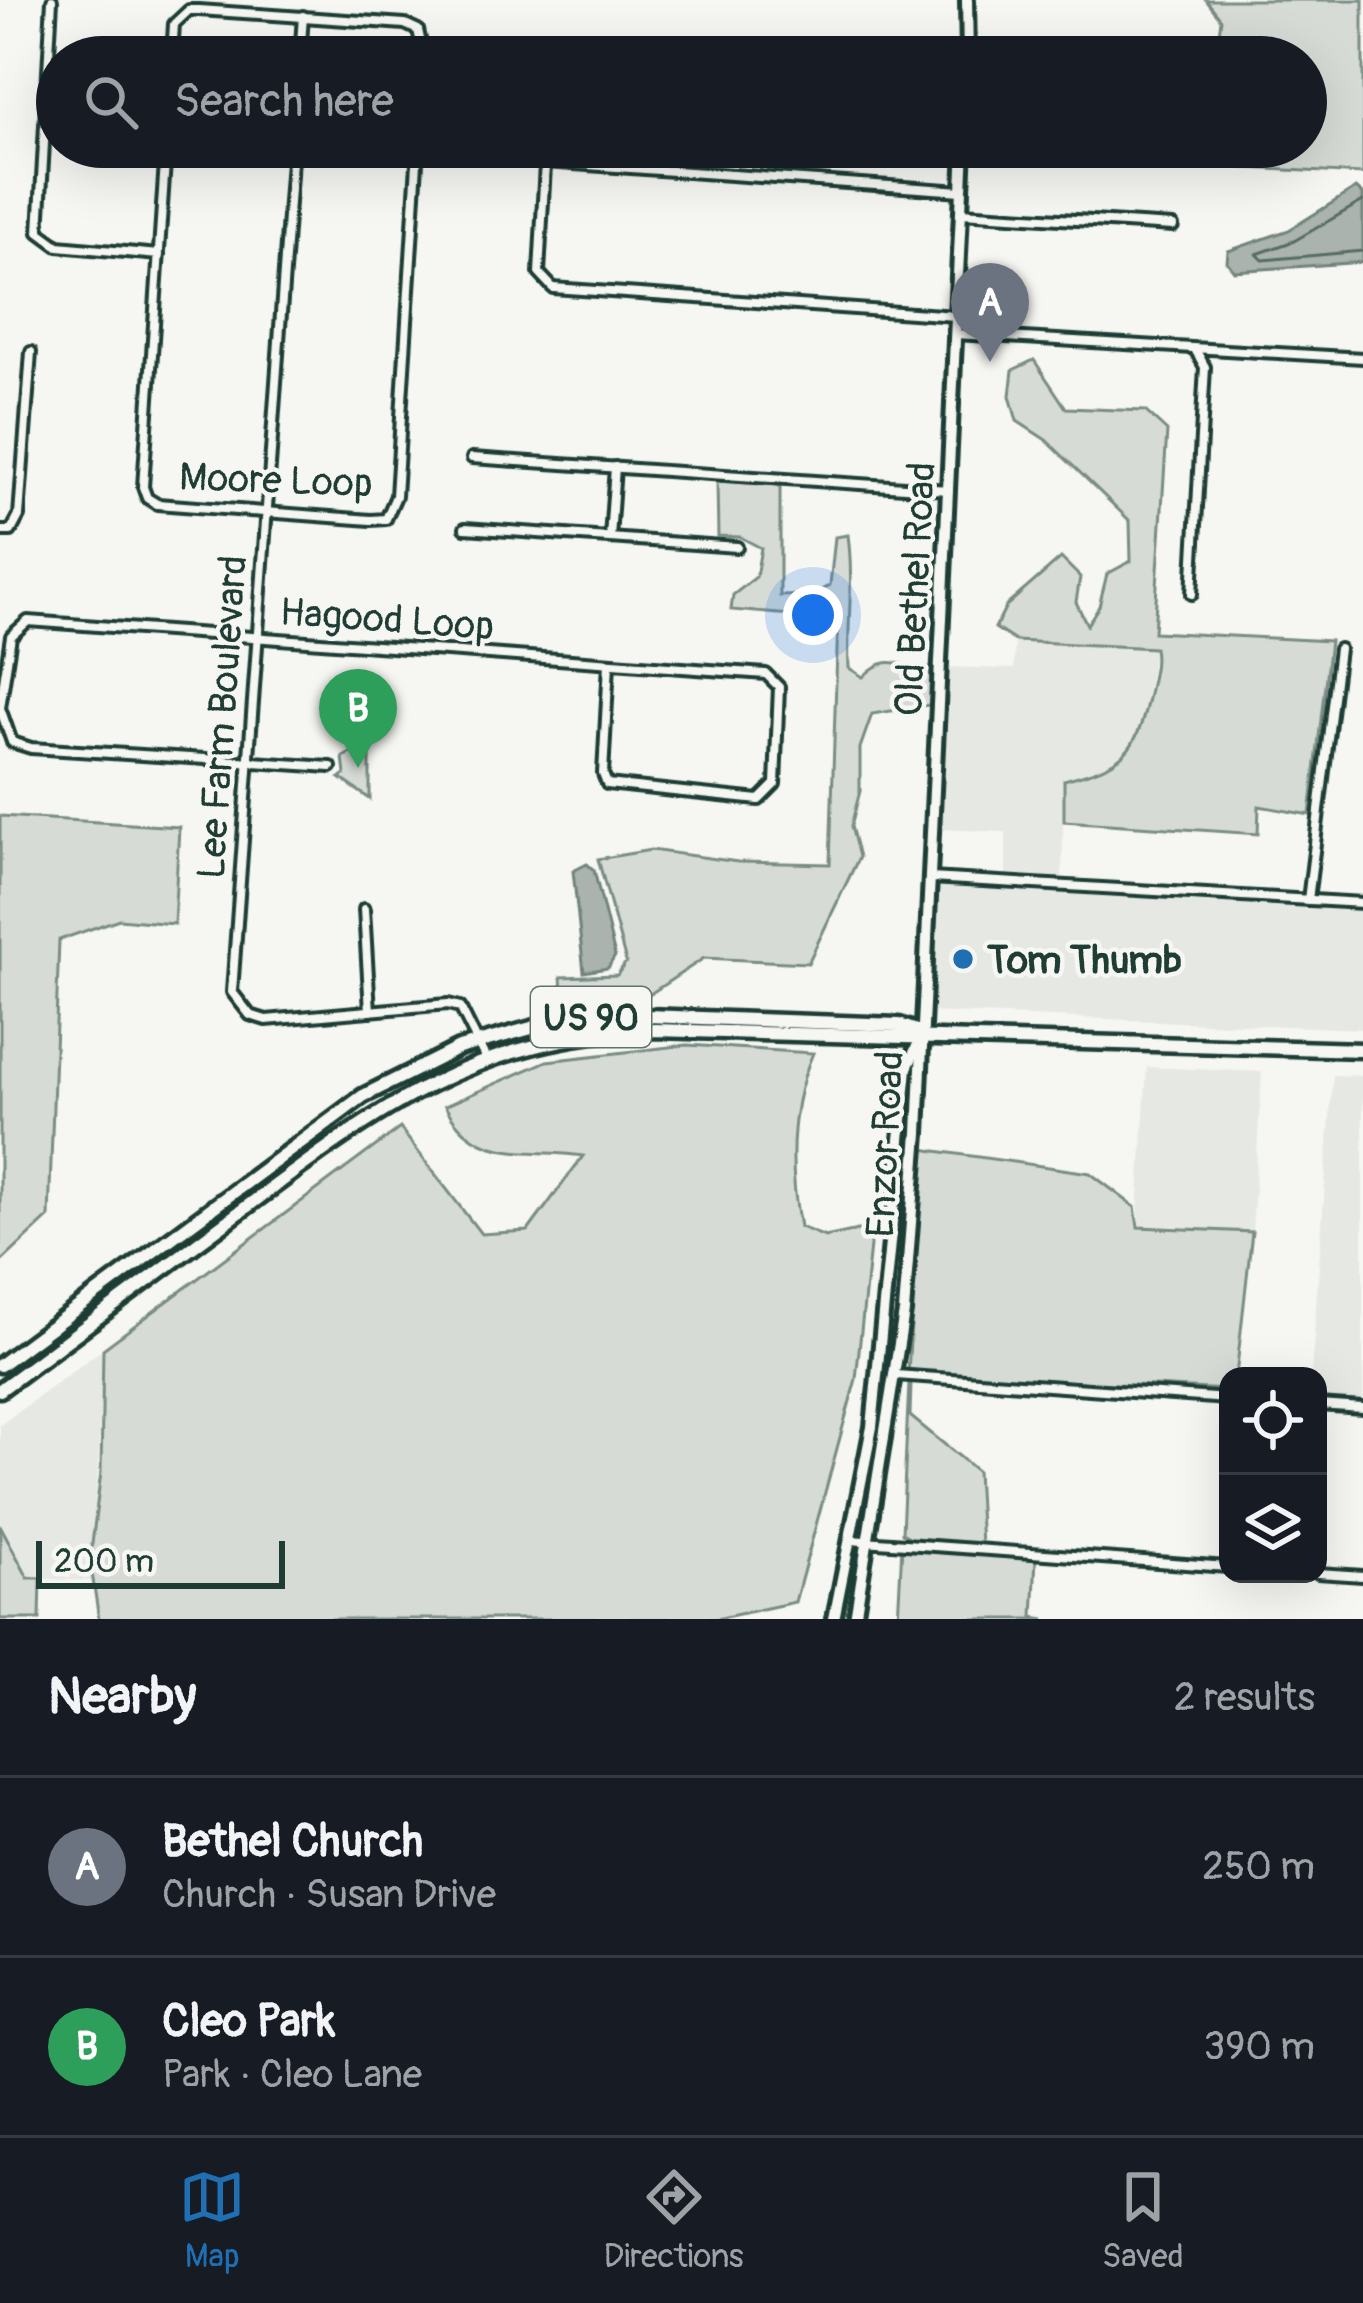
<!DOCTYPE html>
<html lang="en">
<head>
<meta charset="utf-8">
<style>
	:root { --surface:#171b24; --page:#20242c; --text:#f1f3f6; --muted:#9ea1a6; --line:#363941; --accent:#1f6fb2 }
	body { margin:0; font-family:Pangolin,sans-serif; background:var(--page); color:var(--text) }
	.controls { position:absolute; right:36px; bottom:36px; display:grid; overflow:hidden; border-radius:24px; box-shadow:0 12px 48px #0002 }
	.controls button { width:108px; height:108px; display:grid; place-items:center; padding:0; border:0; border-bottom:3px solid var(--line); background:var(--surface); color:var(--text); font:60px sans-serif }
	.scale { position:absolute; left:36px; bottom:30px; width:249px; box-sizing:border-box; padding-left:12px; border:6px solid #1f3d34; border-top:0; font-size:33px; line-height:42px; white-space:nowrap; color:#1f3d34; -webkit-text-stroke:9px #f6f6f2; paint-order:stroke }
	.you { position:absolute; left:813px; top:615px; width:42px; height:42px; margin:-30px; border:9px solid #fff; border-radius:50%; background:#1a73e8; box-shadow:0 0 0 18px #1a73e833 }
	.badge { display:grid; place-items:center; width:78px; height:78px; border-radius:50%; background:var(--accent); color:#fff; font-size:39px; font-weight:700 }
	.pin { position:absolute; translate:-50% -99px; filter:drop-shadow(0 3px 6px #0008) }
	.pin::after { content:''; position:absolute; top:63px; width:42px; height:36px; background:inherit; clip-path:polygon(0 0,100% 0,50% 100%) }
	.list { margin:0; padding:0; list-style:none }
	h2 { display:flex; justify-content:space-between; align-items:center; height:156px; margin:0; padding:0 48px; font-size:51px }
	h2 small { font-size:39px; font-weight:400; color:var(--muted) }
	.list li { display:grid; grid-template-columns:78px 1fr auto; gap:36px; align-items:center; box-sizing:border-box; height:180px; padding:0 48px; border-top:3px solid var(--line) }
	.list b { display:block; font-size:45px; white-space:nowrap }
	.list p { margin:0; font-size:39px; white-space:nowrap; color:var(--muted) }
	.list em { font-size:39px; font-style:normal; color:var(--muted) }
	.icon { flex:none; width:66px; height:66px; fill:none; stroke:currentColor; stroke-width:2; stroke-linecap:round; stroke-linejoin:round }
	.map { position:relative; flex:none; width:1363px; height:1619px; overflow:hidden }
	.search { position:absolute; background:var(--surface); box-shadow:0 12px 48px #0002; left:36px; right:36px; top:36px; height:132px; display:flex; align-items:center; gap:30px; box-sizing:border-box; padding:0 42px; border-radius:66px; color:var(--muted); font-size:45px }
	.sheet { height:516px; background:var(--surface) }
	nav { display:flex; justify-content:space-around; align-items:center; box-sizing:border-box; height:168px; border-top:3px solid var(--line); background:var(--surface); font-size:33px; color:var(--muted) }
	nav a { display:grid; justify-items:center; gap:6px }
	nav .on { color:var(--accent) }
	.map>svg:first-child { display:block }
	.built { fill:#e6e8e4 }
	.green { fill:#d6dbd6; stroke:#7a8c85; stroke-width:3 }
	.water { fill:#aab3ae; stroke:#72847d; stroke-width:3 }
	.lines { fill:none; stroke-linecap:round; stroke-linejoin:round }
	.shore { stroke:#576c65; stroke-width:3 }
	.street-casing { stroke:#1f3d34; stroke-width:16 }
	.secondary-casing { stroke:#1f3d34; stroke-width:20 }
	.primary-casing { stroke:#1f3d34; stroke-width:21 }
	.street { stroke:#f6f6f2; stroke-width:8 }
	.secondary { stroke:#f6f6f2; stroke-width:10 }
	.primary { stroke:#f6f6f2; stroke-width:12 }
	.poi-dot { fill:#1f6fb2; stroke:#f6f6f2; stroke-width:4.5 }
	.labels { text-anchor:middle; stroke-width:9; stroke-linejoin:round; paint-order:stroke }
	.shield { fill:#f6f6f2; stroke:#60746d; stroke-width:3 }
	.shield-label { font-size:36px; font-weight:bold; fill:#1f3d34 }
	.street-label { font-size:39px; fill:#1f3d34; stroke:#f6f6f2 }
	.poi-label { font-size:39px; font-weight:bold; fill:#1f3d34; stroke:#f6f6f2; text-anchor:start }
</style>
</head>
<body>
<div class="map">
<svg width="1363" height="1619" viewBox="0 0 1363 1619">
	<rect width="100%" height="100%" fill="#f6f6f2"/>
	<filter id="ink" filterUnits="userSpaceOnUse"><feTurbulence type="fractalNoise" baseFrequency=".00833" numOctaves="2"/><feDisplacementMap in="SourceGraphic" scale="24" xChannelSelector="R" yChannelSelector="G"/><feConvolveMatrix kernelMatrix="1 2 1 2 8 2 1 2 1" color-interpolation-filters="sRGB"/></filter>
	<g filter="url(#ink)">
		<!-- built -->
		<g class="built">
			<polygon points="1015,641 1155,648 1140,735 1123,758 1106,769 1064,780 1062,880 1006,876 1006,832 937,829 945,667 1014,669"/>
			<polygon points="934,883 1363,907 1363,1029 928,1012"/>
			<polygon points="1147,1067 1262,1072 1252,1232 1137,1227"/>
			<polygon points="1333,1075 1363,1076 1363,1403 1318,1400 1318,1376 1311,1376"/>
			<polygon points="103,1349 93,1581 28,1578 0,1525 0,1425"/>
		</g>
		<!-- green -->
		<g class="green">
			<polygon points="1206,0 1363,0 1363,174 1206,166 1207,147 1306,147 1306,57 1216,57 1221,19"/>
			<path d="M1034 360 1066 408 1145 411 1167 431 1154 632 1330 641 1310 815 1259 806 1258 834 1064 821V780C1124 764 1136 755 1149 694 1152 678 1157 663 1154 648L1015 641 995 628 1006 606 1061 558 1080 577 1076 602 1087 625 1099 606 1107 574 1131 561 1130 521 1046 440 1017 421 1010 396 1013 370Z"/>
			<path d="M717 481 780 485V596L813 595 830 585 835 537 848 535C854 581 847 623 849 668L863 677C891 648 904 672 936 668L935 704 872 714 860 748V791L851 826 859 857 808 963 704 958 635 1004 563 1002 561 977 617 975 626 962 598 859 651 850 738 862 830 864 838 619 731 610 733 595 756 577 761 548 740 537 718 536Z"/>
			<polygon points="370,743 370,799 340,778 345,775 343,757"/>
			<polygon points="0,816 179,827 174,924 119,919 59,940 49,1217 0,1263"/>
			<path d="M687 1045 813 1053C789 1108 789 1169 800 1227L825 1237 872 1227 856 1379 795 1602 716 1619H99L90 1560 101 1472 103 1349 400 1128 481 1234 528 1231 583 1156C524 1147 477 1165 445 1106L547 1061Z"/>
			<polygon points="922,1149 1090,1173 1135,1207 1138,1227 1252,1232 1236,1376 1228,1376 1228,1390 908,1373"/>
			<polygon points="909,1383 911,1383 910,1416 977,1471 981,1546 918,1542 902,1533"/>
			<polygon points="0,1525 28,1578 41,1578 40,1619 0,1619"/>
			<polygon points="902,1546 1036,1558 1033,1617 1045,1619 898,1619"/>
		</g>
		<!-- water -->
		<g class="water">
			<polygon points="1356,188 1363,194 1363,262 1234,271 1227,262 1228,251 1289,230"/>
			<polygon points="587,864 594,870 615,956 608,968 584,972 573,871"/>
		</g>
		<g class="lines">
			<!-- shore -->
			<polyline class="shore" points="1363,201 1294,241 1257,254 1263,260 1363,251"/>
			<!-- street casing -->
			<g class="street-casing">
				<g id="street">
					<polyline points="52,0 39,232 58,246 159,255"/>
					<polyline points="172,57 174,24 189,10 199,10 405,24 418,30 424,57"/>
					<polyline points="300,57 303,16"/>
					<polyline points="553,57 555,45 566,38 836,57"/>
					<polyline points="166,147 143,487 147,498 157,504 371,520 386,519 396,496 418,147"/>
					<polyline points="293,147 232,992 250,1015 266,1020 448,1004 460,1007 486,1059"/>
					<polyline points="546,147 539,273 553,288 956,316"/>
					<polyline points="545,162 962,191"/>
					<polyline points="961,213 1173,226"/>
					<polyline points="956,334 1363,358"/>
					<polyline points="472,458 949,490"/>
					<polyline points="465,528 737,547"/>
					<polyline points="0,531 11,531 19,516 31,352"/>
					<polyline points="610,538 615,467"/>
					<polyline points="1192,594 1205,367 1196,351"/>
					<polyline points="331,767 31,748 12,742 0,708 11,636 28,621 766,674 779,687 775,784 759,800 607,784 603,774 609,663"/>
					<polyline points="930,878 1363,903"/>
					<polyline points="1308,900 1339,649"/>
					<polyline points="364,909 370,1011"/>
					<polyline points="896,1375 1228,1399"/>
					<polyline points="1318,1405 1363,1408"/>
					<polyline points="850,1540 1228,1567"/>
					<polyline points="1318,1573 1363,1576"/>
				</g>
			</g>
			<!-- secondary casing -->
			<g class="secondary-casing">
				<g id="secondary">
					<polyline points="967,0 968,57"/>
					<polyline points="834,1619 872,1427 907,1068 919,1042"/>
					<polyline points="855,1619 904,1312 918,1133 964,147"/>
				</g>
			</g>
			<!-- primary casing -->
			<g class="primary-casing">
				<g id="primary">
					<polyline points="0,1365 363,1096 459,1048 557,1021 619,1015 899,1025 922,1033"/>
					<path d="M0 1390C76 1334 152 1277 229 1220 371 1114 469 1036 655 1030L1363 1050"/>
				</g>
			</g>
			<!-- street -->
			<use href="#street" class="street"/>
			<!-- secondary -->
			<use href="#secondary" class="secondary"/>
			<!-- primary -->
			<use href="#primary" class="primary"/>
		</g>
	</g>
	<!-- markers -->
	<circle class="poi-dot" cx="963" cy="959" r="12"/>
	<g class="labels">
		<!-- shield labels -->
		<rect class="shield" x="531" y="987" width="120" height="60" rx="9"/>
		<g class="shield-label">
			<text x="591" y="1030">US 90</text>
		</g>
		<!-- street labels -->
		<g class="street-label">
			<text transform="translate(276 479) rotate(2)" y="14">Moore Loop</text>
			<text transform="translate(914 589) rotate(-87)" y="14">Old Bethel Road</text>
			<text transform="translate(387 618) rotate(4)" y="14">Hagood Loop</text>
			<text transform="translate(221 717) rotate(-86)" y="14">Lee Farm Boulevard</text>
			<text transform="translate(884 1144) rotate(-87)" y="14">Enzor Road</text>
		</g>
		<!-- poi labels -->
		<g class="poi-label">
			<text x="987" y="973">Tom Thumb</text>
		</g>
	</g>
</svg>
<div class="controls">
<button><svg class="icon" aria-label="locate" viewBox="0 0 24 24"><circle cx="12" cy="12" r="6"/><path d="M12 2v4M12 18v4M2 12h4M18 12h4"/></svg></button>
<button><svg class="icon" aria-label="layers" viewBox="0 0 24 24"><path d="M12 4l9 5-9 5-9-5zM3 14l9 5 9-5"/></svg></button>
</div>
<div class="scale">200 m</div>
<div class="you"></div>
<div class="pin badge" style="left:990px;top:362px;background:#6b7280">A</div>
<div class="pin badge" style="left:358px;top:768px;background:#2e9e5b">B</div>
<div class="search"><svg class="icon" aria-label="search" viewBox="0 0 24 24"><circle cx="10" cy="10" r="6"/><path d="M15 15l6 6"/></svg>Search here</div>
</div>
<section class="sheet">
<h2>Nearby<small>2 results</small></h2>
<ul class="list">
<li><span class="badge" style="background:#6b7280">A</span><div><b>Bethel Church</b><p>Church · Susan Drive</p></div><em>250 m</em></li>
<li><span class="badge" style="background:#2e9e5b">B</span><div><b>Cleo Park</b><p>Park · Cleo Lane</p></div><em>390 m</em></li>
</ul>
</section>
<nav>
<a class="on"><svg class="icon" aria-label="map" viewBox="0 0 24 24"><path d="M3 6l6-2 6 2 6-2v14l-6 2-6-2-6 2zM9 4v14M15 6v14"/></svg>Map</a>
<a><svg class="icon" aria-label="directions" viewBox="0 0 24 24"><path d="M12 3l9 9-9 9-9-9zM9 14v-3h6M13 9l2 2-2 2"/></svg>Directions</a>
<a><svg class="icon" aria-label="saved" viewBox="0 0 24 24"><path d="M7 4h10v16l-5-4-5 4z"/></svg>Saved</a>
</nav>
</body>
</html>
